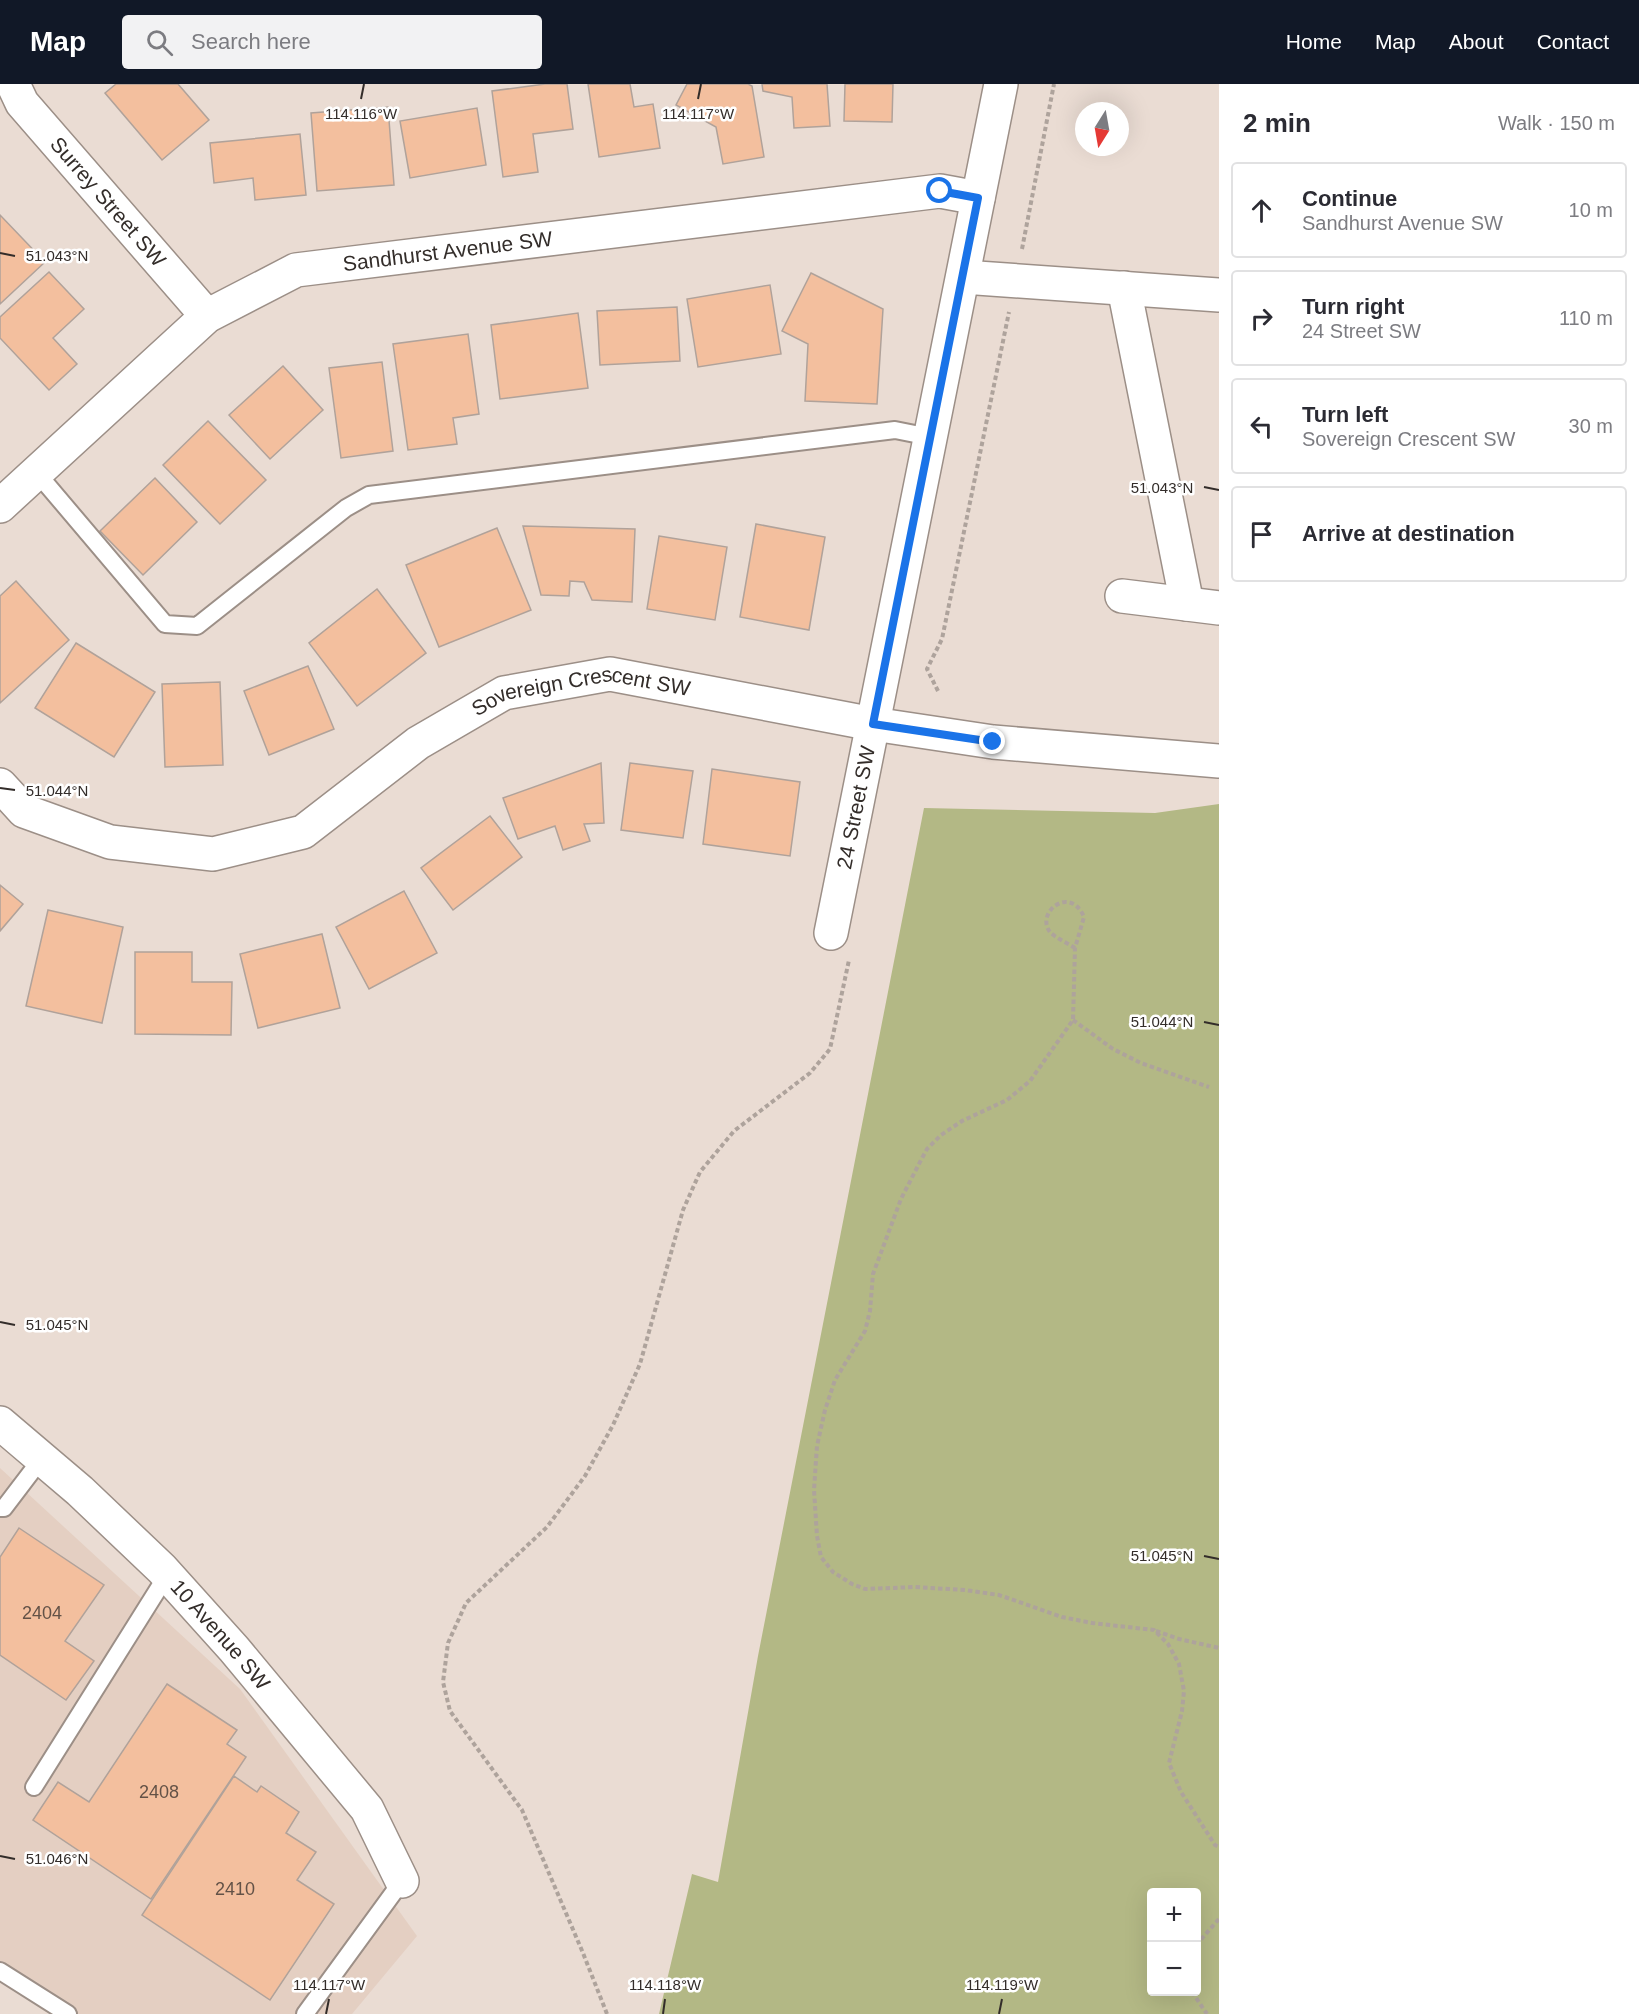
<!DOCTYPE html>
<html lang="en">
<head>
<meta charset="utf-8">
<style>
	:root { --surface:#fff; --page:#f2f2f3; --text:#2b2b33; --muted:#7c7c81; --line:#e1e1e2; --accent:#111827 }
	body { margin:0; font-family:Helvetica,sans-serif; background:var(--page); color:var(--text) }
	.controls { position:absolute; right:18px; bottom:18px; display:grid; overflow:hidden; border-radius:6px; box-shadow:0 6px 24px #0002 }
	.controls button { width:54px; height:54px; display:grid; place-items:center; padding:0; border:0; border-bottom:2px solid var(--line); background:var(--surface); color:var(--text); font:30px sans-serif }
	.compass { position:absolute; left:1075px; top:18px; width:54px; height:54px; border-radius:50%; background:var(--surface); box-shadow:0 6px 24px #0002; rotate:191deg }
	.stop { position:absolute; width:18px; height:18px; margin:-14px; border:4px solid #1a73e8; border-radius:50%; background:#fff }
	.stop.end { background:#1a73e8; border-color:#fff; box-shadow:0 2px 6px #0008 }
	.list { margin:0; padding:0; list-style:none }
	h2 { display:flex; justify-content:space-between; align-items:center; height:78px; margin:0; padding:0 24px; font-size:26px }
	h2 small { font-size:20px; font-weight:400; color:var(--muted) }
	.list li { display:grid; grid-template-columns:39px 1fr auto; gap:18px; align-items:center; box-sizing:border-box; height:96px; margin:0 12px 12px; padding:0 12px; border:2px solid var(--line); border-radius:6px }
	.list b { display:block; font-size:22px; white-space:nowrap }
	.list p { margin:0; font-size:20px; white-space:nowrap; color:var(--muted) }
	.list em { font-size:20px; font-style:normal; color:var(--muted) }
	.icon { flex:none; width:33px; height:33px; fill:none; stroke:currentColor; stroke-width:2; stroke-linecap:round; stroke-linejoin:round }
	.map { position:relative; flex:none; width:1219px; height:1930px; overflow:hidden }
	header { display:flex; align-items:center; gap:36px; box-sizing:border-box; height:84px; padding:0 30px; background:var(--accent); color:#fff }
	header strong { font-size:28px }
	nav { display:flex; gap:33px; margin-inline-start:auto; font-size:21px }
	.search { width:420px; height:54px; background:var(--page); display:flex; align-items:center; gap:15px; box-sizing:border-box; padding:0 21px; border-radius:6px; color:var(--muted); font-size:22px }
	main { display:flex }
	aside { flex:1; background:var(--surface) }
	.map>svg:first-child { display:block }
	.built { fill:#e4cfc2 }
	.green { fill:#b3b885; fill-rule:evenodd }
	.building { fill:#f3bf9e; stroke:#b0a29a; stroke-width:1.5 }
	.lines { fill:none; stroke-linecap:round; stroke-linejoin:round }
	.service-casing { stroke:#9c8f87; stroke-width:20 }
	.minor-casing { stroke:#9c8f87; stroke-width:36 }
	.path { stroke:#aea39c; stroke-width:4; stroke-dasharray:4.5 3; stroke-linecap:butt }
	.service { stroke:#fff; stroke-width:16 }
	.minor { stroke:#fff; stroke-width:33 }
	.route { stroke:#1a73e8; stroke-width:8 }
	.ticks { fill:none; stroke:#332d2a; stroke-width:2 }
	.labels { text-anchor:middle; stroke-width:5; stroke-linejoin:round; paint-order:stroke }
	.number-label { font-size:18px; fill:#635247 }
	.street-label { font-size:21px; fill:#332d2a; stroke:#fff }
	.ticks-label { font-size:15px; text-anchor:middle; fill:#332d2a; stroke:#fff; stroke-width:5; stroke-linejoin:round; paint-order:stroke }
</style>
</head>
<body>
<header>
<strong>Map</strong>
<div class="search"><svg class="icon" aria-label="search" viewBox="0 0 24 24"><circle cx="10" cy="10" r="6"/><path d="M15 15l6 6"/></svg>Search here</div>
<nav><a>Home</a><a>Map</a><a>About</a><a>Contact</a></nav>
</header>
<main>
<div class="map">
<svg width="1219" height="1930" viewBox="0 0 1219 1930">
	<rect width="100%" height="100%" fill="#eadcd3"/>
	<!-- built -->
	<polygon class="built" points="0,1384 240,1605 417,1852 352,1930 77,1930 0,1884"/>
	<!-- green -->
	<path class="green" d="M1219 720V1930H659L692 1790 718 1798 758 1572 924 724 1155 729ZM1152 1808H1196V1908H1152Z"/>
	<!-- building -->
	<g class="building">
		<polygon points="116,0 178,0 209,36 162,76 105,9"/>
		<polygon points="545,0 567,0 573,45 533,50 538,88 503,93 492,7"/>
		<polygon points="588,0 630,0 634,23 653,20 660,64 599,73"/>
		<polygon points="687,0 748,0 752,2 764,73 723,80 716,43 676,21"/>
		<polygon points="762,0 827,0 830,42 794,44 792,13 763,7"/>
		<polygon points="845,0 893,0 892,38 844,37"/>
		<polygon points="388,23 394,101 317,107 311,29"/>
		<polygon points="477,24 486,81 410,94 400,37"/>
		<polygon points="300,50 306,111 255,116 253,94 214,99 210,59"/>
		<polygon points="0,131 45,178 0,220"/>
		<polygon points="49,188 84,225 53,254 77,280 49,306 0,254 0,233"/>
		<polygon points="811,189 883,225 877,320 805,317 808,260 782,247"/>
		<polygon points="770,201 781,270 698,283 687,215"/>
		<polygon points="677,223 680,277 600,281 597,227"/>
		<polygon points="578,229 588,304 500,315 491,241"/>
		<polygon points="468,250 479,330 453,334 457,360 408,366 393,260"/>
		<polygon points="382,278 393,367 341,374 329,284"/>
		<polygon points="283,282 323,326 270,375 229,331"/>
		<polygon points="208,337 266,396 220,440 163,381"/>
		<polygon points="155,394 197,438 143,491 100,447"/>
		<polygon points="756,440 825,453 809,546 740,533"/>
		<polygon points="523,442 635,445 632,518 592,516 584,498 570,497 569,512 541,511"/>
		<polygon points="497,444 531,526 439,563 406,481"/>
		<polygon points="659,452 727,463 715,536 647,525"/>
		<polygon points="16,497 69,556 0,619 0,512"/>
		<polygon points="377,505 426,569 357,622 309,559"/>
		<polygon points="76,559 155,608 114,673 35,624"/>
		<polygon points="308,582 334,645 269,671 244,607"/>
		<polygon points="220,598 223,681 165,683 162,600"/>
		<polygon points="601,679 604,739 584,740 590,757 563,766 555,742 518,755 503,714"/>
		<polygon points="630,679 693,687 683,754 621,746"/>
		<polygon points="712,685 800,698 790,772 703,760"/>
		<polygon points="490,732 522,773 453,826 421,784"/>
		<polygon points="0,801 23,820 0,847"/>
		<polygon points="404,807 437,869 369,905 336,843"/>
		<polygon points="48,826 123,843 102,939 26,922"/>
		<polygon points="322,850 340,924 258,944 240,870"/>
		<polygon points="135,868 192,868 192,898 232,898 231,951 135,950"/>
		<polygon points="19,1444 104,1501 65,1557 94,1577 66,1616 0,1571 0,1473"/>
		<polygon points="167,1600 237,1646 227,1660 246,1673 151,1815 33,1736 58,1698 89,1718"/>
		<polygon points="234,1692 257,1708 261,1702 299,1728 286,1749 316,1768 297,1796 334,1820 270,1916 142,1831"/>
	</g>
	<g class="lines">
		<!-- service casing -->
		<g class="service-casing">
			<g id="service">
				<polyline points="37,389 165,540 197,542 346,424 369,411 895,346 930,353"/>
				<polyline points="0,1424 4,1424 42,1374"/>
				<polyline points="34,1703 167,1491"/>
				<polyline points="0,1887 68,1930"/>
				<polyline points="305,1930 402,1797"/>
			</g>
		</g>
		<!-- minor casing -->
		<g class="minor-casing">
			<g id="minor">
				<path id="s1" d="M13 0 22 19 207 232"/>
				<polyline points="963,193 1219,211"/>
				<polyline points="1124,204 1187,520"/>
				<path id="s2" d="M0 422 207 232 296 186 940 107 978 114"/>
				<polyline points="1122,512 1219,524"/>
				<path id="s3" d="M0 701 24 727 110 758 213 770 303 748 418 659 504 609 610 590 873 640 993 658 1219 677"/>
				<path id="s4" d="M831 849 1001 0"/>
				<path id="s5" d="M0 1339 80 1407 162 1485 234 1565 367 1725 402 1797"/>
			</g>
		</g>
		<!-- path -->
		<g class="path">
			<polyline points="1022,165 1054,0"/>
			<polyline points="938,607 927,585 942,555 1009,228"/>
			<path d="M1075 864C1067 859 1056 854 1050 848 1035 829 1070 800 1084 833L1075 864 1073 936 1030 997 1007 1016 962 1037 941 1051 927 1065 921 1076 901 1115 873 1190 870 1227 865 1247 835 1296 825 1326 817 1362 814 1406 817 1452 821 1473 833 1488 852 1500 865 1505 915 1503 965 1506 999 1511 1062 1533 1092 1539 1154 1546 1168 1560 1179 1580 1184 1607 1182 1627 1169 1679 1181 1708 1215 1761 1219 1763"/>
			<polyline points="1073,936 1113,965 1141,979 1209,1003"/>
			<polyline points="1156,1547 1179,1555 1219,1564"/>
			<polyline points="1196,1861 1219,1835"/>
			<polyline points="1192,1908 1207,1930"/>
			<polyline points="607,1930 583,1869 522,1726 450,1627 443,1598 448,1559 466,1519 547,1443 585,1392 613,1341 640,1280 683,1126 700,1088 734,1047 810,989 830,965 849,876"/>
		</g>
		<!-- service -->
		<use href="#service" class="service"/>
		<!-- minor -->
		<use href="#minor" class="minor"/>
	</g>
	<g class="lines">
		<!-- route -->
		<polyline class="route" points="940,107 978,114 873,640 993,658"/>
	</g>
	<!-- ticks -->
	<path class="ticks" d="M361 15 364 0M698 15 701 0M0 169 15 172M1204 403 1219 406M0 704 15 706M1204 938 1219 941M0 1238 15 1241M1204 1472 1219 1475M0 1772 15 1775M326 1930 329 1915M663 1930 665 1915M999 1930 1002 1915"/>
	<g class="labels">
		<!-- number labels -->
		<g class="number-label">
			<text x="42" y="1535">2404</text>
			<text x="159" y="1714">2408</text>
			<text x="235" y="1811">2410</text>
		</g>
		<!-- street labels -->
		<g class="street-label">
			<text dy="7" stroke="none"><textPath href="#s1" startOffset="152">Surrey Street SW</textPath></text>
			<text dy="7" stroke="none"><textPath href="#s2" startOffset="534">Sandhurst Avenue SW</textPath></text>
			<text dy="7" stroke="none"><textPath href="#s3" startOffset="645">Sovereign Crescent SW</textPath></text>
			<text dy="7" stroke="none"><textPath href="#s4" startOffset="128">24 Street SW</textPath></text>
			<text dy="7" stroke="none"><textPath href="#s5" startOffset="306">10 Avenue SW</textPath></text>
		</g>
	</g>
	<g class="ticks-label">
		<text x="361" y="35">114.116°W</text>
		<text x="698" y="35">114.117°W</text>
		<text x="57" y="177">51.043°N</text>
		<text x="1162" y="409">51.043°N</text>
		<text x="57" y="712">51.044°N</text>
		<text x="1162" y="943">51.044°N</text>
		<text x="57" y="1246">51.045°N</text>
		<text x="1162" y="1477">51.045°N</text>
		<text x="57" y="1780">51.046°N</text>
		<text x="329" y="1906">114.117°W</text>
		<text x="665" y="1906">114.118°W</text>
		<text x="1002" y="1906">114.119°W</text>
	</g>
</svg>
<div class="controls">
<button>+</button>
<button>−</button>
</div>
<svg class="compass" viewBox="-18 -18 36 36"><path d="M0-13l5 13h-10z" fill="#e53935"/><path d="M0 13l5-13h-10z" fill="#7c7c81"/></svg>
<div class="stop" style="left:940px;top:107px"></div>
<div class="stop end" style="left:993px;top:658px"></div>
</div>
<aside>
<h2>2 min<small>Walk · 150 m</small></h2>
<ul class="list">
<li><svg class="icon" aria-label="ahead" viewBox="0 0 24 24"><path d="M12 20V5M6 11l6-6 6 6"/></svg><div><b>Continue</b><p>Sandhurst Avenue SW</p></div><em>10 m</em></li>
<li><svg class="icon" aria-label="right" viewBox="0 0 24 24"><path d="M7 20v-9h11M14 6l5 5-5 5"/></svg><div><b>Turn right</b><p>24 Street SW</p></div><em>110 m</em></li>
<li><svg class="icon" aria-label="left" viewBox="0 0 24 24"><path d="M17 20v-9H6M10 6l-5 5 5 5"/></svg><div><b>Turn left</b><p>Sovereign Crescent SW</p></div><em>30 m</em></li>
<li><svg class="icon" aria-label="arrive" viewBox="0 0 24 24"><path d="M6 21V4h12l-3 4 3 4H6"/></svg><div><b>Arrive at destination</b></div></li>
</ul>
</aside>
</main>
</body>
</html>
